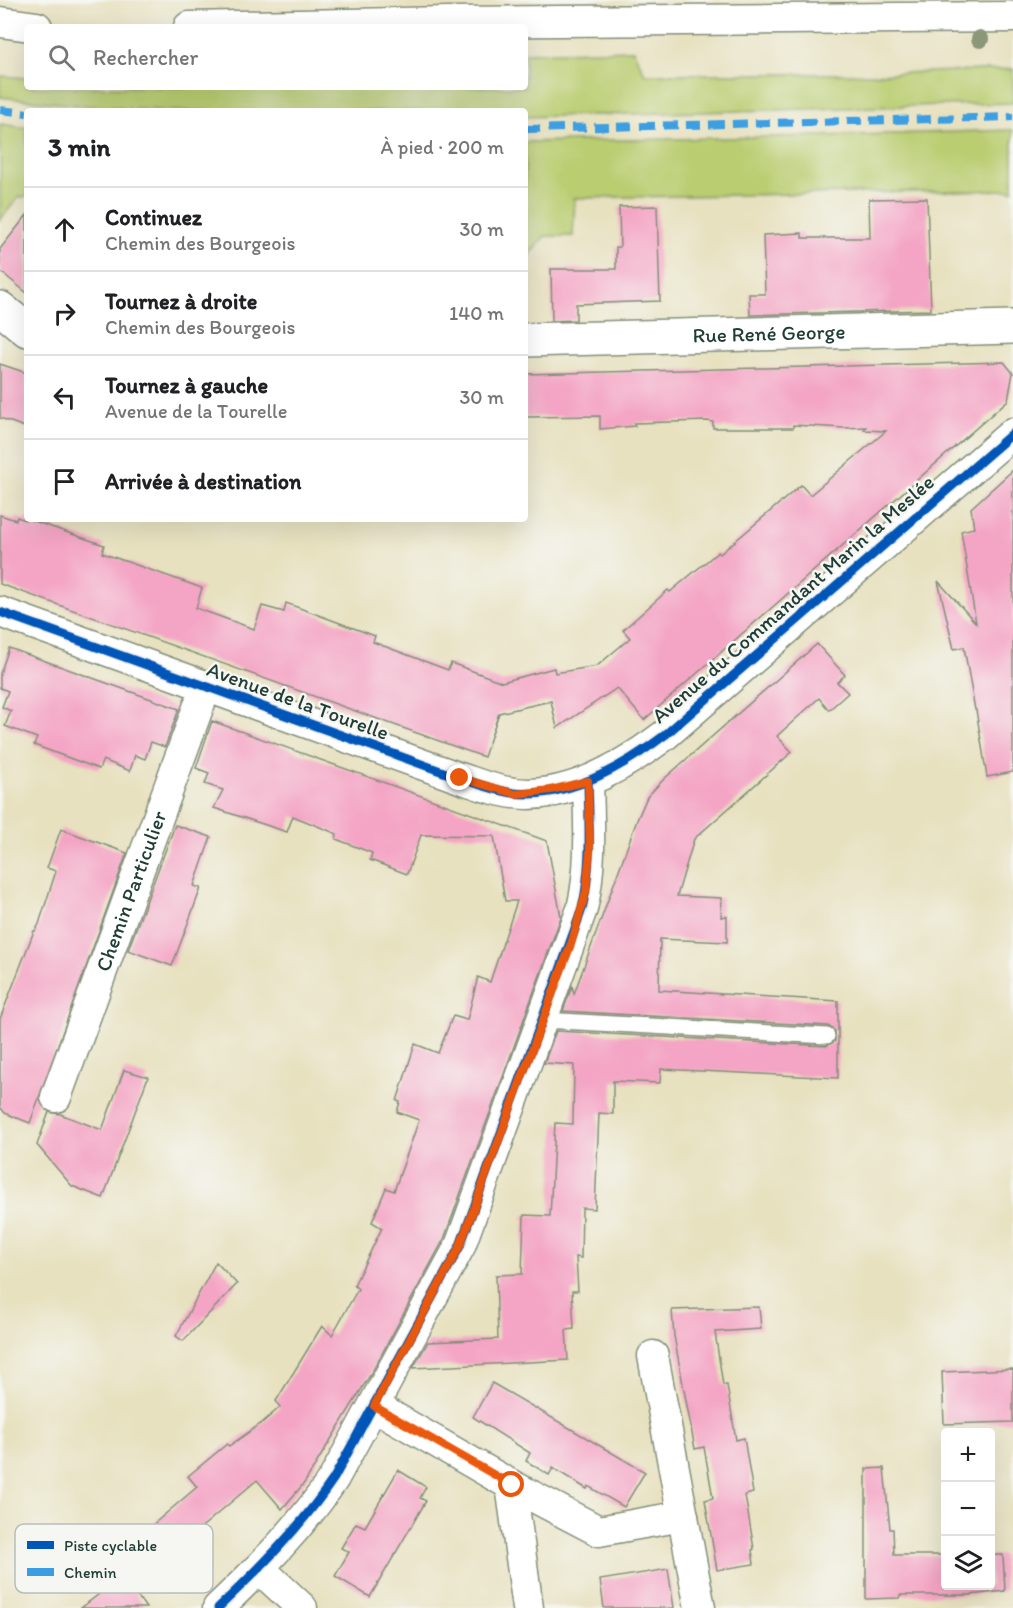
<!DOCTYPE html>
<html lang="fr">
<head>
<meta charset="utf-8">
<style>
	:root { --surface:#fff; --page:#f2f2f2; --text:#202124; --muted:#757577; --line:#e0e0e0 }
	body { margin:0; font-family:Itim,sans-serif; background:var(--page); color:var(--text) }
	.controls { position:absolute; right:18px; bottom:18px; display:grid; overflow:hidden; border-radius:6px; box-shadow:0 6px 24px #0002 }
	.controls button { width:54px; height:54px; display:grid; place-items:center; padding:0; border:0; border-bottom:2px solid var(--line); background:var(--surface); color:var(--text); font:30px sans-serif }
	.stop { position:absolute; width:18px; height:18px; margin:-14px; border:4px solid #ea580c; border-radius:50%; background:#fff }
	.stop.end { background:#ea580c; border-color:#fff; box-shadow:0 2px 6px #0008 }
	.list { margin:0; padding:0; list-style:none }
	h2 { display:flex; justify-content:space-between; align-items:center; height:78px; margin:0; padding:0 24px; font-size:26px }
	h2 small { font-size:20px; font-weight:400; color:var(--muted) }
	.list li { display:grid; grid-template-columns:39px 1fr auto; gap:18px; align-items:center; box-sizing:border-box; height:84px; padding:0 24px; border-top:2px solid var(--line) }
	.list b { display:block; font-size:22px; white-space:nowrap }
	.list p { margin:0; font-size:20px; white-space:nowrap; color:var(--muted) }
	.list em { font-size:20px; font-style:normal; color:var(--muted) }
	.icon { flex:none; width:33px; height:33px; fill:none; stroke:currentColor; stroke-width:2; stroke-linecap:round; stroke-linejoin:round }
	.map { position:relative; flex:none; width:1013px; height:1608px; overflow:hidden }
	.search { position:absolute; background:var(--surface); box-shadow:0 6px 24px #0002; left:24px; top:24px; width:504px; height:66px; display:flex; align-items:center; gap:15px; box-sizing:border-box; padding:0 21px; border-radius:6px; color:var(--muted); font-size:22px }
	.panel { position:absolute; background:var(--surface); box-shadow:0 6px 24px #0002; left:24px; top:108px; width:504px; height:414px; border-radius:6px }
	.map>svg:first-child { display:block }
	.green { fill:#bacd71; stroke:#6c8552; stroke-width:1.5 }
	.building { fill:#f4a4c4 }
	.lines { fill:none; stroke-linecap:round; stroke-linejoin:round }
	.service-casing { stroke:#838f7a; stroke-width:18 }
	.minor-casing { stroke:#838f7a; stroke-width:33 }
	.tertiary-casing { stroke:#838f7a; stroke-width:36 }
	.service { stroke:#fff; stroke-width:15 }
	.minor { stroke:#fff; stroke-width:30 }
	.tertiary { stroke:#fff; stroke-width:33 }
	.quiet { stroke:#3c9ee2; stroke-width:8; stroke-dasharray:15 8; stroke-linecap:butt }
	.cycleway-casing { stroke:#f6f6f2; stroke-width:13 }
	.cycleway { stroke:#0057b8; stroke-width:9 }
	.tree { fill:#8a9779 }
	.route { stroke:#ea580c; stroke-width:8 }
	.labels { text-anchor:middle; stroke-width:5; stroke-linejoin:round; paint-order:stroke }
	.street-label { font-size:21px; fill:#1f3d34; stroke:#f6f6f2 }
	.key { fill:#f6f6f2; stroke:#b6beb9; stroke-width:1.5 }
	.key-label { font-size:16px; fill:#1f3d34 }
</style>
</head>
<body>
<div class="map">
<svg width="1013" height="1608" viewBox="0 0 1013 1608">
	<rect width="100%" height="100%" fill="#f6f6f2"/>
	<filter id="ink" filterUnits="userSpaceOnUse"><feTurbulence type="fractalNoise" baseFrequency=".0167" numOctaves="2"/><feDisplacementMap in="SourceGraphic" scale="12" xChannelSelector="R" yChannelSelector="G"/><feConvolveMatrix kernelMatrix="1 2 1 2 8 2 1 2 1" color-interpolation-filters="sRGB"/></filter>
	<filter id="wash" filterUnits="userSpaceOnUse"><feTurbulence type="fractalNoise" baseFrequency=".008" numOctaves="4" result="noise"/><feDisplacementMap in="SourceGraphic" scale="24" xChannelSelector="R" yChannelSelector="G"/><feGaussianBlur stdDeviation="1.35" result="paint"/><feColorMatrix in="noise" values="0 0 0 0 0 0 0 0 0 0 0 0 0 0 0 0 0 1.4 0 .05"/><feComposite in="paint" operator="in"/></filter>
	<g filter="url(#wash)">
		<rect width="100%" height="100%" fill="#e7e1bf"/>
		<!-- green -->
		<g class="green">
			<polygon points="633,50 645,74 871,74 1013,69 1013,103 525,117 525,111 167,111 78,105 0,97 0,76 27,78 27,87 525,87 525,53"/>
			<polygon points="0,124 27,128 27,197 19,197 0,220"/>
			<polygon points="1013,130 1013,190 575,198 573,236 545,236 525,260 525,142 824,136"/>
		</g>
		<g id="blocks">
			<!-- building -->
			<g class="building">
				<polygon points="927,198 931,310 750,315 749,294 765,294 763,235 802,233 802,238 870,238 869,199"/>
				<polygon points="657,206 660,301 576,304 576,320 552,321 551,269 616,269 616,247 620,247 619,207"/>
				<polygon points="27,215 27,293 0,271 0,249"/>
				<polygon points="1004,362 1013,373 1008,400 644,720 617,688 557,728 551,701 499,713 484,757 0,584 0,515 16,520 17,517 25,520 25,518 104,545 102,553 202,588 196,608 254,629 262,606 284,612 286,603 375,636 373,642 448,670 451,663 502,682 554,668 555,673 597,666 630,638 623,630 668,590 670,592 718,552 720,554 801,485 810,495 886,431 864,430 866,427 844,428 793,425 793,428 713,428 713,422 708,421 634,423 635,426 600,429 600,416 525,417 525,374"/>
				<polygon points="0,364 27,373 27,428 0,418"/>
				<polygon points="1013,470 1013,772 987,777 976,710 975,710 964,647 954,649 938,581 976,623 961,531 974,528 971,508"/>
				<polygon points="817,644 845,675 837,682 848,693 829,710 819,698 777,736 792,752 694,839 677,896 722,898 721,917 727,916 727,942 660,939 659,990 838,1001 838,1078 661,1069 660,1083 613,1081 613,1114 599,1113 595,1209 582,1208 581,1258 576,1257 578,1291 572,1291 574,1329 566,1330 568,1360 413,1368 428,1342 498,1339 496,1275 522,1274 524,1215 550,1216 555,1123 573,1124 574,1065 544,1063 556,1031 826,1046 835,1041 835,1031 828,1026 563,1011 572,986 574,994 637,820 647,797 664,779"/>
				<polygon points="9,648 179,709 165,747 151,742 145,759 135,755 130,771 103,760 99,769 34,745 37,738 5,726 11,711 2,707 8,691 0,688 0,674"/>
				<polygon points="212,721 547,841 561,917 444,1239 372,1372 305,1482 282,1509 257,1480 196,1532 202,1539 136,1594 146,1608 81,1608 99,1594 88,1580 197,1487 188,1476 227,1444 229,1446 263,1422 280,1407 276,1401 322,1326 332,1335 358,1289 354,1285 382,1228 372,1222 386,1188 394,1191 419,1120 397,1112 400,1102 397,1101 415,1044 438,1053 453,1016 467,1020 478,977 490,982 517,901 505,901 494,836 421,835 407,874 370,860 372,853 336,839 337,834 293,816 287,832 214,808 223,790 205,784 209,773 196,768"/>
				<polygon points="175,825 211,837 194,886 201,888 172,966 128,950"/>
				<polygon points="61,829 127,853 30,1123 5,1113 0,1107 0,1019 34,931 35,931 39,924 56,871 47,868"/>
				<polygon points="124,1070 148,1077 103,1198 72,1186 37,1145 49,1112 60,1114 102,1130"/>
				<polygon points="216,1262 237,1284 183,1341 176,1336"/>
				<polygon points="759,1307 761,1329 715,1332 723,1385 727,1385 736,1440 744,1438 753,1493 745,1495 754,1549 752,1550 754,1564 717,1570 705,1500 713,1498 704,1447 695,1449 674,1336 672,1310"/>
				<polygon points="1013,1369 1013,1422 944,1424 942,1372"/>
				<polygon points="492,1383 645,1472 624,1507 588,1486 587,1489 553,1468 549,1475 526,1461 530,1453 473,1417"/>
				<polygon points="884,1468 890,1529 893,1529 894,1555 945,1555 945,1586 990,1586 990,1555 1003,1555 1005,1591 969,1595 900,1595 899,1598 866,1599 866,1469"/>
				<polygon points="398,1470 426,1487 420,1498 426,1501 370,1597 335,1576 349,1552 341,1548 356,1523 365,1527"/>
				<polygon points="668,1569 674,1608 604,1608 600,1580"/>
			</g>
		</g>
	</g>
	<g filter="url(#ink)">
		<use href="#blocks" fill-opacity="0" stroke="#838f7a" stroke-width="1.5"/>
		<g class="lines">
			<!-- service casing -->
			<g class="service-casing">
				<polyline id="service" points="543,1020 827,1036"/>
			</g>
			<!-- minor casing -->
			<g class="minor-casing">
				<g id="minor">
					<polyline points="0,22 37,27"/>
					<polyline points="189,27 449,22 1013,17"/>
					<path d="M0 612 460 778C478 784 495 791 514 793 568 800 624 766 665 735L1013 433"/>
					<path id="s1" d="M56 1097 206 686"/>
					<polyline points="653,1356 700,1608"/>
					<polyline points="374,1406 511,1485 599,1531 683,1516"/>
					<polyline points="511,1485 528,1608"/>
					<polyline points="259,1568 302,1608"/>
					<path d="M218 1608C260 1568 301 1527 334 1478L460 1246 582 909C592 867 589 824 588 781"/>
				</g>
			</g>
			<!-- tertiary casing -->
			<g class="tertiary-casing">
				<g id="tertiary">
					<polyline points="0,308 27,330"/>
					<path id="s2" d="M525 340 1013 327"/>
				</g>
			</g>
			<!-- service -->
			<use href="#service" class="service"/>
			<!-- minor -->
			<use href="#minor" class="minor"/>
			<!-- tertiary -->
			<use href="#tertiary" class="tertiary"/>
			<!-- quiet -->
			<g class="quiet">
				<polyline points="0,110 27,113"/>
				<polyline points="525,129 1013,117"/>
			</g>
			<!-- cycleway casing -->
			<g class="cycleway-casing">
				<g id="cycleway">
					<path d="M0 612 460 778C478 784 495 791 514 793 568 800 624 766 665 735L1013 433"/>
					<path d="M218 1608C260 1568 301 1527 334 1478L460 1246 582 909C592 867 589 824 588 781"/>
				</g>
			</g>
			<!-- cycleway -->
			<use href="#cycleway" class="cycleway"/>
		</g>
		<!-- trees -->
		<circle class="tree" cx="980" cy="39" r="9"/>
	</g>
	<g class="lines" filter="url(#ink)">
		<!-- route -->
		<polyline class="route" points="460,778 516,794 551,790 588,781 590,851 586,892 572,941 460,1246 374,1406 512,1485"/>
	</g>
	<g class="labels">
		<!-- street labels -->
		<g class="street-label">
			<text dy="7" stroke="none"><textPath href="#s2" startOffset="244">Rue René George</textPath></text>
			<text transform="translate(793 599) rotate(-41)" y="7">Avenue du Commandant Marin la Meslée</text>
			<text transform="translate(298 701) rotate(20)" y="7">Avenue de la Tourelle</text>
			<text dy="7" stroke="none"><textPath href="#s1" startOffset="219">Chemin Particulier</textPath></text>
		</g>
	</g>
	<!-- legend -->
	<rect x="15" y="1524" width="198" height="69" rx="9" class="key"/>
	<rect x="27" y="1541" width="27" height="8" fill="#0057b8"/>
	<rect x="27" y="1568" width="27" height="8" fill="#3c9ee2"/>
	<g class="key-label">
		<text x="64" y="1551">Piste cyclable</text>
		<text x="64" y="1578">Chemin</text>
	</g>
</svg>
<div class="controls">
<button>+</button>
<button>−</button>
<button><svg class="icon" aria-label="layers" viewBox="0 0 24 24"><path d="M12 4l9 5-9 5-9-5zM3 14l9 5 9-5"/></svg></button>
</div>
<div class="stop" style="left:512px;top:1485px"></div>
<div class="stop end" style="left:460px;top:778px"></div>
<div class="search"><svg class="icon" aria-label="search" viewBox="0 0 24 24"><circle cx="10" cy="10" r="6"/><path d="M15 15l6 6"/></svg>Rechercher</div>
<section class="panel">
<h2>3 min<small>À pied · 200 m</small></h2>
<ul class="list">
<li><svg class="icon" aria-label="ahead" viewBox="0 0 24 24"><path d="M12 20V5M6 11l6-6 6 6"/></svg><div><b>Continuez</b><p>Chemin des Bourgeois</p></div><em>30 m</em></li>
<li><svg class="icon" aria-label="right" viewBox="0 0 24 24"><path d="M7 20v-9h11M14 6l5 5-5 5"/></svg><div><b>Tournez à droite</b><p>Chemin des Bourgeois</p></div><em>140 m</em></li>
<li><svg class="icon" aria-label="left" viewBox="0 0 24 24"><path d="M17 20v-9H6M10 6l-5 5 5 5"/></svg><div><b>Tournez à gauche</b><p>Avenue de la Tourelle</p></div><em>30 m</em></li>
<li><svg class="icon" aria-label="arrive" viewBox="0 0 24 24"><path d="M6 21V4h12l-3 4 3 4H6"/></svg><div><b>Arrivée à destination</b></div></li>
</ul>
</section>
</div>
</body>
</html>
